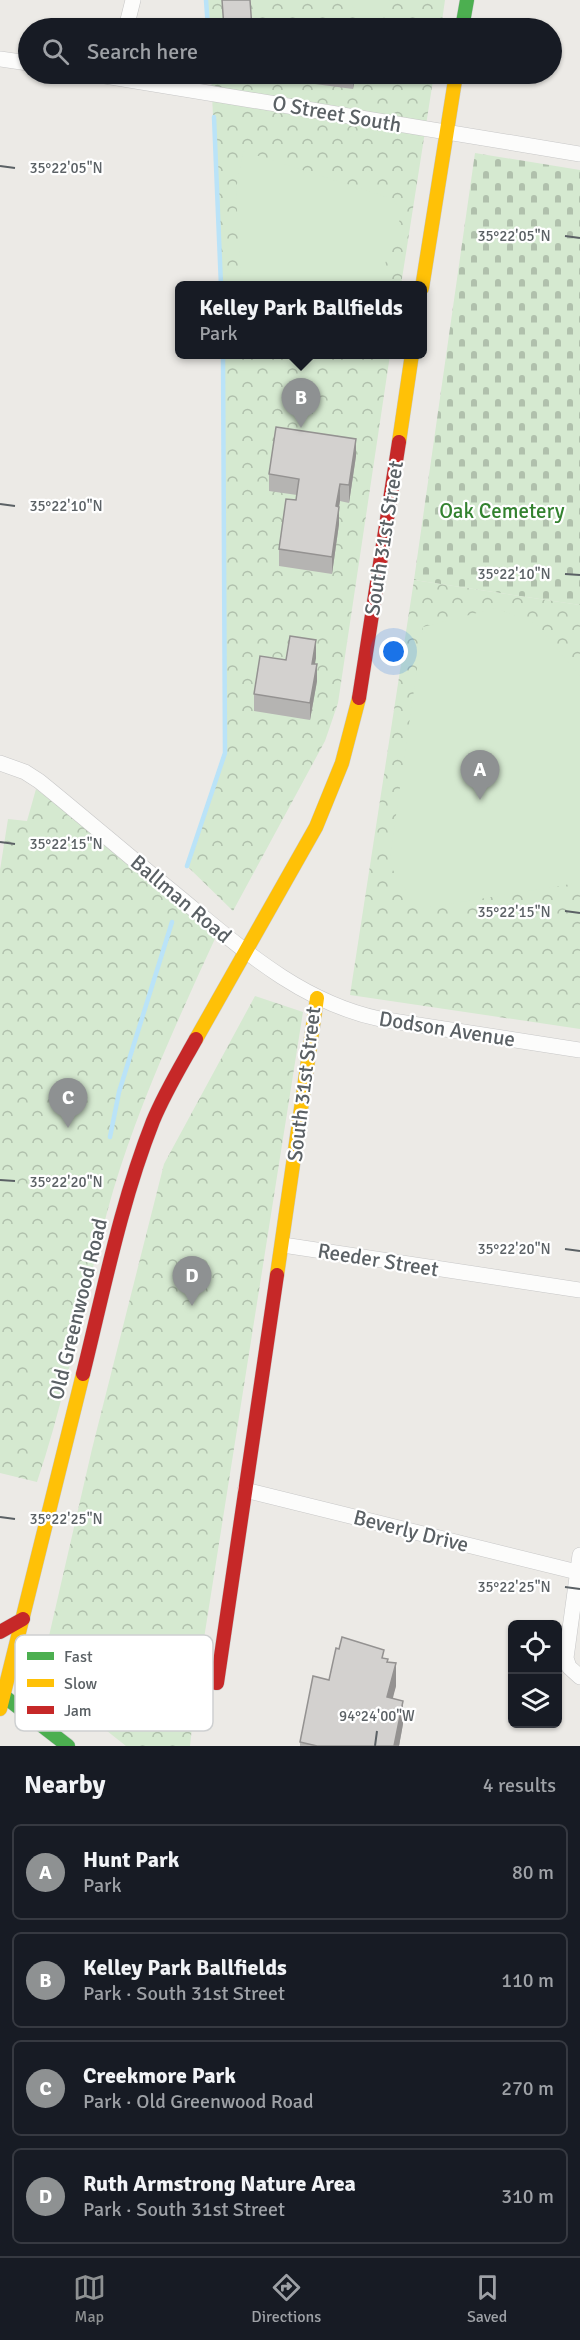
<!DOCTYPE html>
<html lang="en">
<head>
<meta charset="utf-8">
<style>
	:root { --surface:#171b24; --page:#20242c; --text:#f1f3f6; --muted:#9ea1a6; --line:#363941; --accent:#8e9192 }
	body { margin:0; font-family:Signika,sans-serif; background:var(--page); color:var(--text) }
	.controls { position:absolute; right:18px; bottom:18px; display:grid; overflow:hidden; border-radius:9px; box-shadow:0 2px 4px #0004 }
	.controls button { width:54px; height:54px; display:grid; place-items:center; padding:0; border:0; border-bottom:2px solid var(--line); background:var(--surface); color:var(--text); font:30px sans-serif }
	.you { position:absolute; left:394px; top:652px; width:21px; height:21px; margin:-15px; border:4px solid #fff; border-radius:50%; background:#1a73e8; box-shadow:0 0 0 9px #1a73e833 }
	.badge { display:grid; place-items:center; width:39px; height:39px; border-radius:50%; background:var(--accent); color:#fff; font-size:20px; font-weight:700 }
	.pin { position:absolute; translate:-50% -50px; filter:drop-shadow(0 2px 3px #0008) }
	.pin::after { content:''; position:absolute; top:32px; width:21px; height:18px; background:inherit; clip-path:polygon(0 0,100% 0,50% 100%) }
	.popup { position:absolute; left:175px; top:281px; width:252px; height:78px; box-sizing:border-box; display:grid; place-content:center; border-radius:9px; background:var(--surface); filter:drop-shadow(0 2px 4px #0005); font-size:20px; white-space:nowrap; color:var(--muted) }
	.popup b { font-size:22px; color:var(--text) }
	.popup::after { content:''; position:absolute; left:50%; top:100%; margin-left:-12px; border:12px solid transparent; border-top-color:var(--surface) }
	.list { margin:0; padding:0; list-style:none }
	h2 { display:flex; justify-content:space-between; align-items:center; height:78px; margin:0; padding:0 24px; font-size:26px }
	h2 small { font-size:20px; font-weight:400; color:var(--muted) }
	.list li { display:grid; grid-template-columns:39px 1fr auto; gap:18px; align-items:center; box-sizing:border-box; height:96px; margin:0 12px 12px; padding:0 12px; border:2px solid var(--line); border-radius:9px }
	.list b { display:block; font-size:22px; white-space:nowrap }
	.list p { margin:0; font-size:20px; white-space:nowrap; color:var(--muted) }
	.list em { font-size:20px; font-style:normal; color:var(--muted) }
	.icon { flex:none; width:33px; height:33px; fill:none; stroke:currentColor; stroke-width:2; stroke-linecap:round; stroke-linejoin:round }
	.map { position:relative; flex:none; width:580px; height:1746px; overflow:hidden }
	.search { position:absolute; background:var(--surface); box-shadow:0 2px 4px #0004; left:18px; right:18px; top:18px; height:66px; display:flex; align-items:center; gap:15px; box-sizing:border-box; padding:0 21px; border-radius:33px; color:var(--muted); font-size:22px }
	.sheet { height:510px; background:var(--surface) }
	nav { display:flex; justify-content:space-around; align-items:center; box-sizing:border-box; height:84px; border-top:2px solid var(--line); background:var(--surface); font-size:16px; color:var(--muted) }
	nav a { display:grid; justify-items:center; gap:3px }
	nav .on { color:var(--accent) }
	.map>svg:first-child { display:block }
	.cemetery { fill:url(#cemetery-stones) }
	.park { fill:url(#park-crowns) }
	.pitch { fill:#d5e9d0 }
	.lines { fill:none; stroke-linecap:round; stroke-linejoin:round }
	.stream { stroke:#bae3f8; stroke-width:4.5 }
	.street-casing { stroke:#c7c7c7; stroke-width:16 }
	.fast-casing { stroke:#c8c9c9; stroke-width:15 }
	.slow-casing { stroke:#c8c9c9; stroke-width:15 }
	.jam-casing { stroke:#c8c9c9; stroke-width:15 }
	.street { stroke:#fcfcfb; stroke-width:15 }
	.fast { stroke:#4caf50; stroke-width:14 }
	.slow { stroke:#ffc107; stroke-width:14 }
	.jam { stroke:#c62828; stroke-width:14 }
	.wall { fill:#b5b4b2 }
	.shaded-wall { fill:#949291 }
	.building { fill:#d3d1cf; stroke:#949291; stroke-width:1.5 }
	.ticks { fill:none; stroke:#5b6165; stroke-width:2 }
	.labels { text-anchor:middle; stroke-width:4.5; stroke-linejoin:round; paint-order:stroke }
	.street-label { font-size:21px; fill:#5b6165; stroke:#fff }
	.park-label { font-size:21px; fill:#33822f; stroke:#fff }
	.key { fill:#fff; stroke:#ced0d1; stroke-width:1.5 }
	.key-label { font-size:16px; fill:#5b6165 }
	.ticks-label { font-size:15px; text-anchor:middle; fill:#5b6165; stroke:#fff; stroke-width:4.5; stroke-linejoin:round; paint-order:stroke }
</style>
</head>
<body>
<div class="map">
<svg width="580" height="1746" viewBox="0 0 580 1746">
	<defs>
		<pattern id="cemetery-stones" width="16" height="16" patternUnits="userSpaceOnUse" patternTransform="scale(1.5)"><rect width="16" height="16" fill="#d5e9d0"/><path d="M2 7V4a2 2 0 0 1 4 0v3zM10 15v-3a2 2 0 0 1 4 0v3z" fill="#b0c0ac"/></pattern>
		<pattern id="park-crowns" width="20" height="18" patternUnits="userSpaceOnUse" patternTransform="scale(1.5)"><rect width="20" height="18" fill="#d5e9d0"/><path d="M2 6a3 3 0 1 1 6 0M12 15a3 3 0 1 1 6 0" fill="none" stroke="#b0c0ac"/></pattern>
	</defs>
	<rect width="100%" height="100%" fill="#eceae6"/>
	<!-- cemetery -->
	<polygon class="cemetery" points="475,153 580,170 580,605 414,580"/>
	<!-- park -->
	<g class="park">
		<polygon points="205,0 445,0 441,28 207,28"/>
		<polygon points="211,74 434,74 401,285 221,285"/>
		<polygon points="223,355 390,355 338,703 325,741 233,911 187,866 225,753"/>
		<polygon points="414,580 580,605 580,1029 350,995"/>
		<path d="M36 789 219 930C180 1015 140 1101 113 1191 85 1288 69 1387 37 1482L0 1473V870L8 819 27 821Z"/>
		<polygon points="255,996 303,1012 196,1689 190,1746 126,1746 54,1689 46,1649 92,1449 164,1164"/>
	</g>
	<!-- pitch -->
	<g class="pitch">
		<polygon points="335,0 390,0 383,19"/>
		<polygon points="243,151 393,199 402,213 378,285 241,285 236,190"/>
		<polygon points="496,608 536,624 580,676 580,880 577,883 418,909 389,864 423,627"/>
	</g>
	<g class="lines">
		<!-- stream -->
		<g class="stream">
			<polyline points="206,0 208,28"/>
			<polyline points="211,74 211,78"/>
			<polyline points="214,117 221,286"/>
			<polyline points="187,866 225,753 223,354"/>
			<polyline points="110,1137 119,1092 172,922"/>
		</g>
		<!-- street casing -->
		<g class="street-casing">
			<g id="street">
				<polyline points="126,28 133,0"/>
				<polyline points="0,59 28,63"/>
				<polyline points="93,74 580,154"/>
				<path d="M0 763 25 772 39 781C86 819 132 859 179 897 241 948 300 1002 380 1019L580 1050"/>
				<polyline points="283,1245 580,1290"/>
				<polyline points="245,1490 577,1572"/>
				<polyline points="580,1555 566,1658 569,1667 580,1677"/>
			</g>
		</g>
		<!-- fast casing -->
		<g class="fast-casing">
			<g id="fast">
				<polyline points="462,28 467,0"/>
				<polyline points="0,1693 68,1746"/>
			</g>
		</g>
		<!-- slow casing -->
		<g class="slow-casing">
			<g id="slow">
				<polyline points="422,288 456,74"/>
				<polyline points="399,442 412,354"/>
				<polyline points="196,1039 316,827 342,763 359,698"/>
				<polyline points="277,1275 317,998"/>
				<polyline points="0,1709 83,1374"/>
			</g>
		</g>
		<!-- jam casing -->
		<g class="jam-casing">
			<g id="jam">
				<polyline points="359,698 399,442"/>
				<path d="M83 1374C104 1289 121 1202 153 1121 165 1092 181 1066 196 1039"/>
				<polyline points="0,1632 23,1619"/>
				<polyline points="206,1681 217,1683 277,1275"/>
			</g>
		</g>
		<!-- street -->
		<use href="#street" class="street"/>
		<!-- fast -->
		<use href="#fast" class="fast"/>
		<!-- slow -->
		<use href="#slow" class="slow"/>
		<!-- jam -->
		<use href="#jam" class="jam"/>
	</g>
	<!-- wall -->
	<g class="wall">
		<polygon points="222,0 250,0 252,28 224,28"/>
		<polygon points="315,74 356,74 353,89 315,84"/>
		<polygon points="356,456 349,503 340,501 339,507 339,524 332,574 279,566 279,549 296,500 297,495 269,491 269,474"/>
		<polygon points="316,658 314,664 317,681 310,720 254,711 254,694 286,660"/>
		<polygon points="384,1658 388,1662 396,1686 392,1698 403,1724 399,1746 300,1746 300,1742"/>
	</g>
	<!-- shaded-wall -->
	<g class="shaded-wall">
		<polygon points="354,74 356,74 353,89"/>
		<polygon points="356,439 356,456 349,503 349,485"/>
		<polygon points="340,484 340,501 336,523 336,506"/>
		<polygon points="339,507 339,524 332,574 332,557"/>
		<polygon points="316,640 316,658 312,681 312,664"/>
		<polygon points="317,664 317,681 310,720 310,703"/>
		<polygon points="396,1663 396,1686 387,1721 387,1697"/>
		<polygon points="403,1701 403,1724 399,1746 394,1746"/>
	</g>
	<!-- building -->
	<g class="building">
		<polygon points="222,0 250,0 252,28 224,28"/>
		<polygon points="334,74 354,74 353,76"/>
		<polygon points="276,427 356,439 349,485 340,484 336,506 339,507 332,557 279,549 286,499 296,500 299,479 269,474"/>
		<polygon points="290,636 316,640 312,664 317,664 310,703 254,694 260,656 286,660"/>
		<polygon points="342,1637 384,1650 382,1658 388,1659 387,1662 396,1663 387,1697 403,1701 394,1746 317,1746 300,1742 313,1676 329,1680 336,1648 339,1649"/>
	</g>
	<!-- ticks -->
	<path class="ticks" d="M0 166 15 168M565 236 580 238M0 504 15 506M565 574 580 575M0 842 15 844M565 911 580 913M0 1180 15 1181M565 1249 580 1251M0 1517 15 1519M565 1587 580 1589M375 1746 377 1731"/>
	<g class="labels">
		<!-- street labels -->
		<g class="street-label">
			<text transform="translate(337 114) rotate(10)" y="7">O Street South</text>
			<text transform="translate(384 538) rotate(-81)" y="7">South 31st Street</text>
			<text transform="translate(181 899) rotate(40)" y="7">Ballman Road</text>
			<text transform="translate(447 1029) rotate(9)" y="7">Dodson Avenue</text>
			<text transform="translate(304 1084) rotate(-83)" y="7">South 31st Street</text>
			<text transform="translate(378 1260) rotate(9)" y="7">Reeder Street</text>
			<text transform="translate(78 1309) rotate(-76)" y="7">Old Greenwood Road</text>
			<text transform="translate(411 1531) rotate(14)" y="7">Beverly Drive</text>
		</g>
		<!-- park labels -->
		<g class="park-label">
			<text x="502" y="518">Oak Cemetery</text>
		</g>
	</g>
	<!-- legend -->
	<rect x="15" y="1635" width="198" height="96" rx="9" class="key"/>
	<rect x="27" y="1652" width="27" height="8" fill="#4caf50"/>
	<rect x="27" y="1679" width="27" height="8" fill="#ffc107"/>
	<rect x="27" y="1706" width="27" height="8" fill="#c62828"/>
	<g class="key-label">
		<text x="64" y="1662">Fast</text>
		<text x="64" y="1689">Slow</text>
		<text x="64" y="1716">Jam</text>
	</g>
	<g class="ticks-label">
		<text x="66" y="173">35°22'05"N</text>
		<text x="514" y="241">35°22'05"N</text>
		<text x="66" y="511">35°22'10"N</text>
		<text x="514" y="579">35°22'10"N</text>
		<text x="66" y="849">35°22'15"N</text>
		<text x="514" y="917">35°22'15"N</text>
		<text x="66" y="1187">35°22'20"N</text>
		<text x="514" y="1254">35°22'20"N</text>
		<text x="66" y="1524">35°22'25"N</text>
		<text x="514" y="1592">35°22'25"N</text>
		<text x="377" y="1721">94°24'00"W</text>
	</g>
</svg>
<div class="controls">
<button><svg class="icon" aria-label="locate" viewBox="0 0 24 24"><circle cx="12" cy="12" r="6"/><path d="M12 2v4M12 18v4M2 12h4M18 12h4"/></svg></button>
<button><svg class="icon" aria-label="layers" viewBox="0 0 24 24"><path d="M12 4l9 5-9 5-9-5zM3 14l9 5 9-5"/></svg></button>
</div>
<div class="you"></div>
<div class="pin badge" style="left:480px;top:800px">A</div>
<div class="pin badge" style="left:301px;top:428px">B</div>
<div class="popup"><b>Kelley Park Ballfields</b>Park</div>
<div class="pin badge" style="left:68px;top:1128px">C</div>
<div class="pin badge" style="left:192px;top:1306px">D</div>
<div class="search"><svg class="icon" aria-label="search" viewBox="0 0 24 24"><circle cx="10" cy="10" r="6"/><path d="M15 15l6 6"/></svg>Search here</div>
</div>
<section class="sheet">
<h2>Nearby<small>4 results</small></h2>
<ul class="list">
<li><span class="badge">A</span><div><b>Hunt Park</b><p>Park</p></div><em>80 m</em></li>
<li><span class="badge">B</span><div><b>Kelley Park Ballfields</b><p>Park · South 31st Street</p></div><em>110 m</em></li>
<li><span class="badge">C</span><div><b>Creekmore Park</b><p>Park · Old Greenwood Road</p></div><em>270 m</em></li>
<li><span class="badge">D</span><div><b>Ruth Armstrong Nature Area</b><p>Park · South 31st Street</p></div><em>310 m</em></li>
</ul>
</section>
<nav>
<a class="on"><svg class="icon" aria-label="map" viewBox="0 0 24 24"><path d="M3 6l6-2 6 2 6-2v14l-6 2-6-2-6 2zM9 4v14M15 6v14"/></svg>Map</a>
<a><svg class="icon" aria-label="directions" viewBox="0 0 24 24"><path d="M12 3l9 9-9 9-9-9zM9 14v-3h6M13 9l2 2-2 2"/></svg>Directions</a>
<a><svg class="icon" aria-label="saved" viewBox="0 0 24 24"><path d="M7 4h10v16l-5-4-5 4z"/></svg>Saved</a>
</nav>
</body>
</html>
